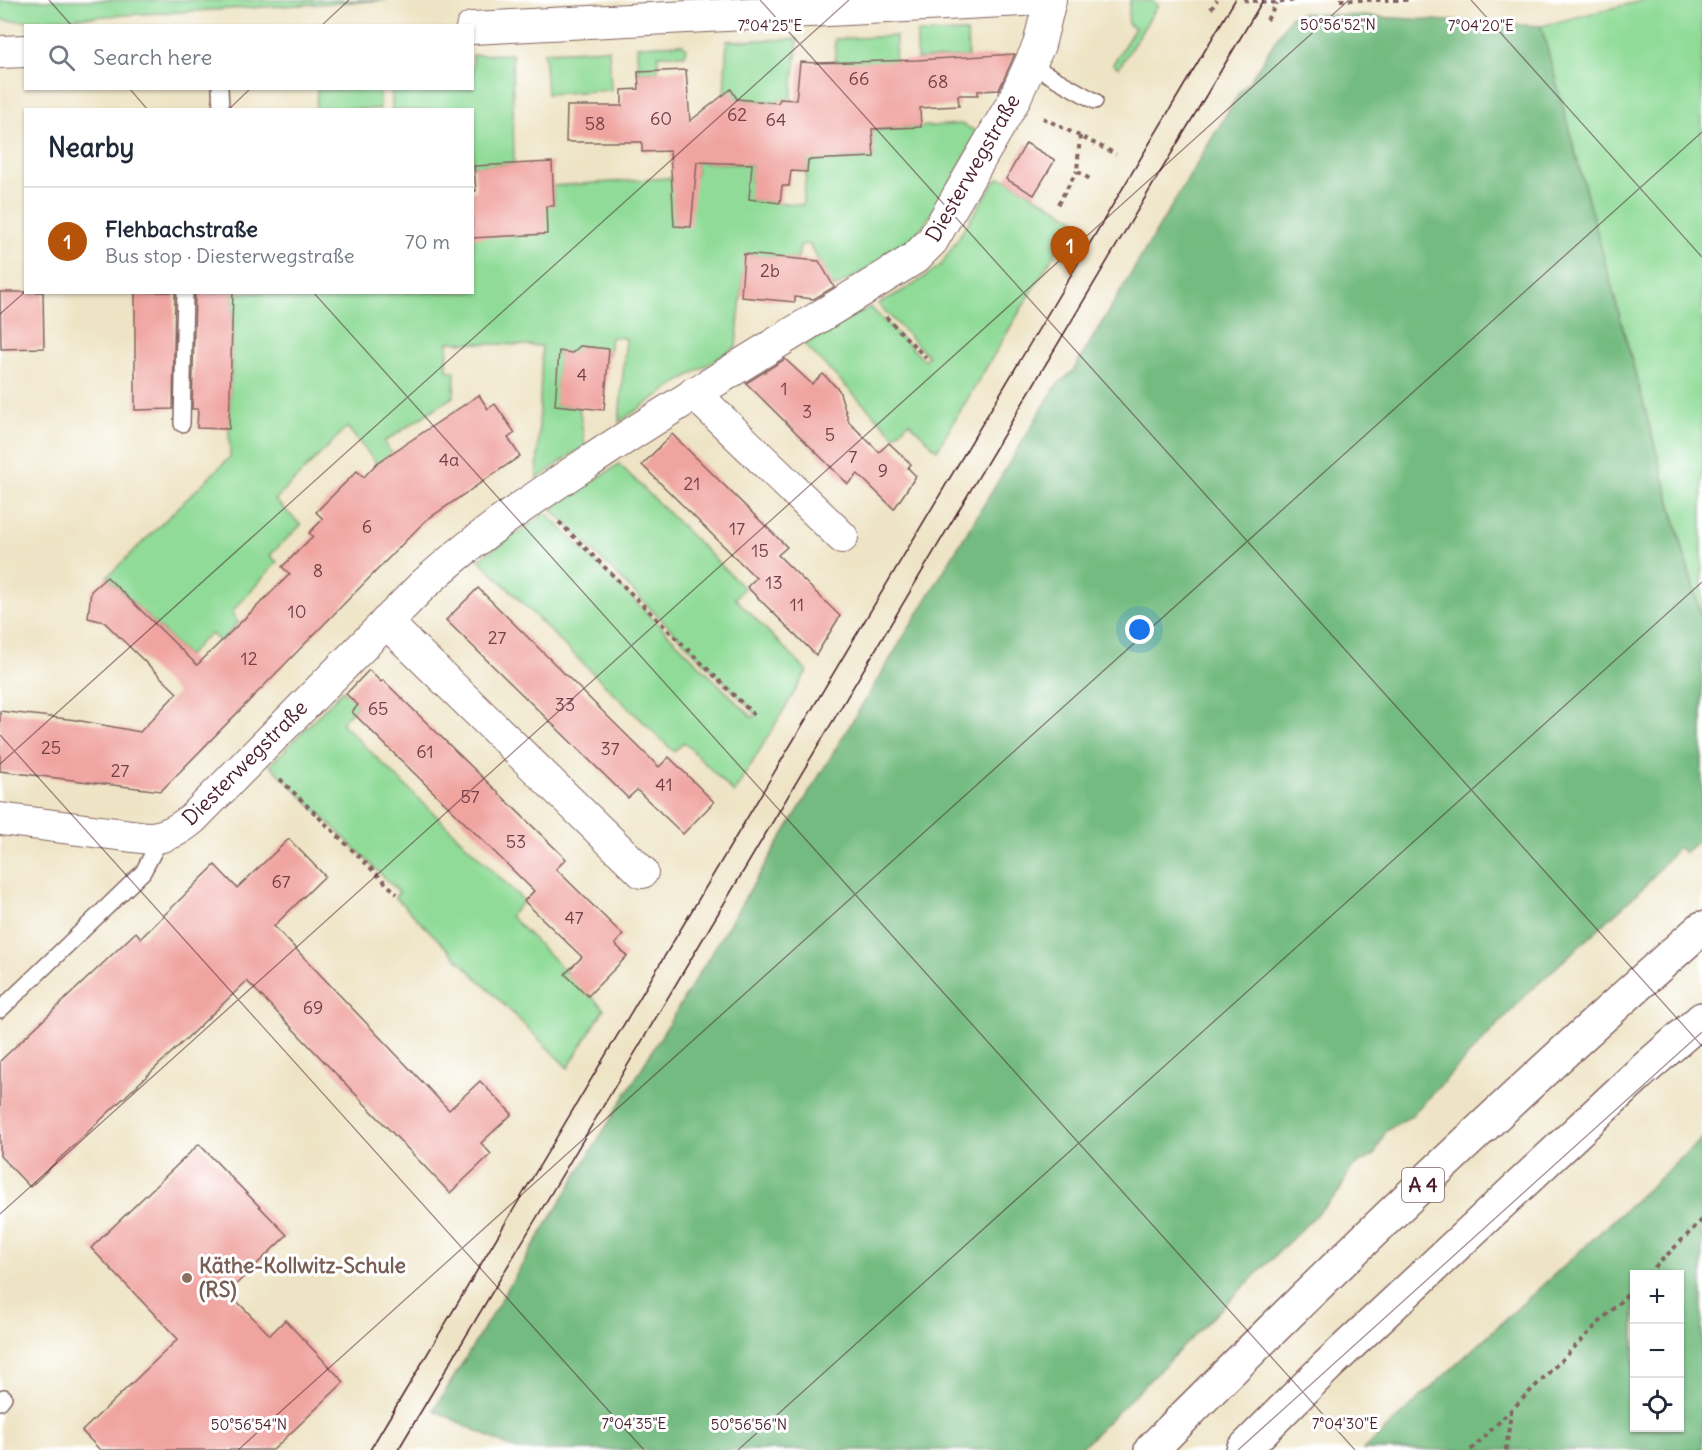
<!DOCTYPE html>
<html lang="en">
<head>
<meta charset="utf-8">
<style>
	:root { --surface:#fff; --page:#f6f6f7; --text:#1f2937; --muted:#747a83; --line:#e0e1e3; --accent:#b45309 }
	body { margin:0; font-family:Delius,sans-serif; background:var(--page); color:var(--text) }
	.controls { position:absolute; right:18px; bottom:18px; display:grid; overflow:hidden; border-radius:0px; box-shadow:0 2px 4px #0004 }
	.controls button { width:54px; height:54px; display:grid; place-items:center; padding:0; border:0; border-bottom:2px solid var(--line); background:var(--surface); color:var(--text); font:30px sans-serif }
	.you { position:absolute; left:1140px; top:630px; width:21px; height:21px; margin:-15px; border:4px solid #fff; border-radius:50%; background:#1a73e8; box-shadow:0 0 0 9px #1a73e833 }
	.badge { display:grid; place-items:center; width:39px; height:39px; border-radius:50%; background:var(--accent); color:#fff; font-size:20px; font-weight:700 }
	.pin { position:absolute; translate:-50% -50px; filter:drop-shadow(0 2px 3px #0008) }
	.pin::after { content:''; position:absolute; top:32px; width:21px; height:18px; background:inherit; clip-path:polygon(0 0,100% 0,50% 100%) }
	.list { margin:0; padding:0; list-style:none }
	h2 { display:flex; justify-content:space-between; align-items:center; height:78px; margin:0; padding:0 24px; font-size:26px }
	h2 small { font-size:20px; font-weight:400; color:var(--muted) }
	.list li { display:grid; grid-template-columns:39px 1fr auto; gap:18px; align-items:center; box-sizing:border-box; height:108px; padding:0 24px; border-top:2px solid var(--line) }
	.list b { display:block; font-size:22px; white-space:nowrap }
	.list p { margin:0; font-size:20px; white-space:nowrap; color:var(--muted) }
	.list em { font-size:20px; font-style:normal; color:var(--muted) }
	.icon { flex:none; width:33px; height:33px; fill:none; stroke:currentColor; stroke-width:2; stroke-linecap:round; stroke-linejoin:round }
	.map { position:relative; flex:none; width:1702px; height:1450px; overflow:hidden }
	.search { position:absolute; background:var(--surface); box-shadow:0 2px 4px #0004; left:24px; top:24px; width:450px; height:66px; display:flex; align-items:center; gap:15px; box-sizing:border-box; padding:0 21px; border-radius:0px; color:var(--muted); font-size:22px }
	.panel { position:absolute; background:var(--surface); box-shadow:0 2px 4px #0004; left:24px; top:108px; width:450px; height:186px; border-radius:0px }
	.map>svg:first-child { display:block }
	.green { fill:#8fdb97; stroke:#6c7d61; stroke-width:1.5 }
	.forest { fill:#73bb80; stroke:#5e6d56; stroke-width:1.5; fill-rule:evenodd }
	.building { fill:#f0a4a0 }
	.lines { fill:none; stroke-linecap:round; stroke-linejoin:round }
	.lane-casing { stroke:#836461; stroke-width:18 }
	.street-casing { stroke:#836461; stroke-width:34 }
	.highway-casing { stroke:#836461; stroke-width:36 }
	.path { stroke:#836461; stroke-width:4; stroke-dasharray:4.5 4.5; stroke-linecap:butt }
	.lane { stroke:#fff; stroke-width:15 }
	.street { stroke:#fff; stroke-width:32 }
	.highway { stroke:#fff; stroke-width:33 }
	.tram { stroke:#4a1f2b; stroke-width:1.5 }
	.ticks { fill:none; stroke:#4a1f2b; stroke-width:1.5; stroke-opacity:0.45 }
	.education-dot { fill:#8d6e63; stroke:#fff; stroke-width:2 }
	.labels { text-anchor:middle; stroke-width:6; stroke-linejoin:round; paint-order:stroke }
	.number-label { font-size:18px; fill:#744048 }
	.shield { fill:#fff; stroke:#80626b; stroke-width:1.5 }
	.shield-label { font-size:20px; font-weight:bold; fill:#4a1f2b }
	.street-label { font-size:21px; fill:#4a1f2b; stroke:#fff }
	.education-label { font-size:21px; font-weight:bold; fill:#785e54; stroke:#fff; text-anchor:start }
	.ticks-label { font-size:15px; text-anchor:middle; fill:#4a1f2b; stroke:#fff; stroke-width:6; stroke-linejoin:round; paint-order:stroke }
</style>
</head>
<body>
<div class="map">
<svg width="1702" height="1450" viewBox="0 0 1702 1450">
	<rect width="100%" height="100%" fill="#fff"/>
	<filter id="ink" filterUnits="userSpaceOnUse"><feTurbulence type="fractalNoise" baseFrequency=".0167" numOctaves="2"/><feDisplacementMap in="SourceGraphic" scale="12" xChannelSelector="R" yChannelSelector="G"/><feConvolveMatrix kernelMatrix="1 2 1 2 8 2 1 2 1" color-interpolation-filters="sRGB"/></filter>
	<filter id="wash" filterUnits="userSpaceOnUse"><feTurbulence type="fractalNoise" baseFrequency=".008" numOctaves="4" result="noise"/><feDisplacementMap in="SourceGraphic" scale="24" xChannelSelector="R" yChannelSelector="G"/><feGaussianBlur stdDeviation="1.35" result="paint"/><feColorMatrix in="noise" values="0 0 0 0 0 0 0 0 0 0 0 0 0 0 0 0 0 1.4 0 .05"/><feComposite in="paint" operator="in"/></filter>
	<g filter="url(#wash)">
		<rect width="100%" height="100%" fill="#eee4c5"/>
		<!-- green -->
		<g class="green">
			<polygon points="0,0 387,0 20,21 0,20"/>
			<polygon points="1130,0 1152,1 1158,5 1119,68 1113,64 1135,28 1128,24"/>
			<polygon points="1644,0 1702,0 1702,618 1541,26"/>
			<polygon points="967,32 968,57 917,59 917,33"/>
			<polygon points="896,36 895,62 835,63 835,39"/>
			<polygon points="798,39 791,100 780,99 778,103 737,99 724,94 727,41"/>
			<polygon points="682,44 686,48 685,55 658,55 658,71 638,72 637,46"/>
			<polygon points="609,49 611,90 547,94 544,52"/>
			<polygon points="512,54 514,164 473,166 472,110 392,110 392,89 472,88 473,55"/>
			<polygon points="380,89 380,109 316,109 317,90"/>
			<path d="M814 96 839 159 874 157 872 130 961 124 978 132C961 162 933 220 909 241 887 260 860 273 834 288L809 244 800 245 798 259 745 254 736 347 677 383 619 422 626 338 611 337 609 355 593 354 589 347 580 346 576 353 559 352 556 405 579 407 585 445 537 479 542 346 448 342 447 371H455L454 396 384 442 392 454 377 464 347 427 275 500 301 525 270 555 277 562 232 612 238 623 220 642 212 634 203 639 188 656 107 577 230 457 229 429 233 293 472 292 473 238 546 206 554 205 553 186 696 176 697 162 752 165 750 199 803 205Z"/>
			<polygon points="999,178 1006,179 1075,219 937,450 909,422 895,436 804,344 870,307 924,360 928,356 878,304 913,285 941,265 993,184"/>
			<polygon points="619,464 744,588 735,598 807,671 734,793 684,742 674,752 560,641 479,559 546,513 753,718 756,714 551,509"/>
			<polygon points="343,690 358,705 341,723 524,901 510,916 604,1009 568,1068 395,897 399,892 270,765"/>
		</g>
		<!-- forest -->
		<g class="forest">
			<polygon points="1304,13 1541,26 1702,621 1702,838 1684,853 1678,847 1643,888 1528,993 1410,1117 1386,1130 1375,1154 1351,1168 1339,1192 1079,1450 516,1450 434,1410 1056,386 1073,371 1239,93 1251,79 1291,16"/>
			<path d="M1702 1139V1450H1363ZM1634 1274H1680V1428H1634Z"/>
		</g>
		<g id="blocks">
			<!-- building -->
			<g class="building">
				<polygon points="1015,54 999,90 978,91 978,95 958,95 959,106 920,108 921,127 872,129 874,157 808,160 807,172 791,171 789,186 782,186 780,203 749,199 752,164 697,162 691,227 674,226 670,151 642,152 642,142 566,142 567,106 622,106 622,90 639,89 638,72 686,70 690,121 731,89 737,99 778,103 780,99 796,100 800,62 816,63 917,60"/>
				<polygon points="1026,143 1055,160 1034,195 1006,179"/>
				<polygon points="552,162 554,206 546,206 547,234 472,238 472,191 476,191 474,166"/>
				<polygon points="744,254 819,261 834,287 814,299 795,297 795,302 741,297"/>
				<polygon points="0,292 43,292 44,348 1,349"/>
				<polygon points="135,292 175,292 173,409 135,410"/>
				<polygon points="195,292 233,292 229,429 197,428 198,409 192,409"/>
				<polygon points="580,346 609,349 604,410 555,405 559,351 572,353"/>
				<polygon points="785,359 812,384 823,374 839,390 849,422 879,452 889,443 911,464 908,468 916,476 894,509 858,474 848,484 746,383"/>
				<polygon points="479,395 488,409 495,404 515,433 508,438 520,456 425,521 161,791 0,771 0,711 76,720 140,732 177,693 104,622 88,618 91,591 107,577 197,665 290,574 282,567 313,536 309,533 323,519 316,512 357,471 364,477 377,463"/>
				<polygon points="672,434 787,547 778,555 840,616 816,655 747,587 756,578 642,465"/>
				<polygon points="478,588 659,767 669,757 714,802 683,834 637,790 628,798 446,620"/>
				<polygon points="369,670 381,682 383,680 566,859 556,869 623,935 615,944 627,956 588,996 565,974 582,957 524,901 534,891 352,712 358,705 346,694"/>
				<polygon points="289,839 325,876 274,926 449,1110 480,1081 512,1114 481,1143 491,1154 450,1193 247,981 30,1187 0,1156 0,1061 136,932 141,938 215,865 237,888"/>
				<polygon points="199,1144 287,1235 228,1292 270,1335 285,1320 344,1382 273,1450 100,1450 82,1431 178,1339 91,1248"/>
			</g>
		</g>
	</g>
	<g filter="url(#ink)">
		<use href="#blocks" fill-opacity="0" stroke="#836461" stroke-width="1.5"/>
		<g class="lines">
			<!-- lane casing -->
			<g class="lane-casing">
				<g id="lane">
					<polyline points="1031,65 1095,101"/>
					<polyline points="220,88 221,110"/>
					<polyline points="182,424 185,292"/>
					<polyline points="0,1010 143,872 162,836"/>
					<polyline points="0,1402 4,1397"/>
				</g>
			</g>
			<!-- street casing -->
			<g class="street-casing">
				<g id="street">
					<polyline points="472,28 1023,0"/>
					<polyline points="0,52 26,51"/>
					<polyline points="694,393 842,537"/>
					<polyline points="386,622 642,872"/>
					<path d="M0 819 148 838C165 838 179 830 192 819L422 586C478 534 542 493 605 451 707 384 812 322 915 258L932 241 1013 102 1039 45 1050 0"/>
				</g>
			</g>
			<!-- highway casing -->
			<g class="highway-casing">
				<g id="highway">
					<path d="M1151 1450C1329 1271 1512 1095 1702 928"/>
					<polyline points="1243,1450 1327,1366 1639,1074 1702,1019"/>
				</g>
			</g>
			<!-- path -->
			<g class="path">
				<polyline points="1244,0 1277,3 1296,0"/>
				<polyline points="1340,0 1411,0"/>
				<polyline points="1211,9 1217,0"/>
				<polyline points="1267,20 1277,3"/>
				<polyline points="1043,118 1116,154"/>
				<polyline points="1080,136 1077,171 1093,181"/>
				<polyline points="1058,204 1077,171"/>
				<polyline points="886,317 926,358"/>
				<polyline points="559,522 755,716"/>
				<polyline points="280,779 397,894"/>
				<polyline points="1648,1274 1702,1220"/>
				<polyline points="1471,1450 1634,1288"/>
				<polyline points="1506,1450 1511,1412"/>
			</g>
			<!-- lane -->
			<use href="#lane" class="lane"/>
			<!-- street -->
			<use href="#street" class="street"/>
			<!-- highway -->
			<use href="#highway" class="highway"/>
			<!-- tram -->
			<g class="tram">
				<polyline points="370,1450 1235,0"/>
				<polyline points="398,1450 1263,0"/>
			</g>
		</g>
	</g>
	<!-- ticks -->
	<path class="ticks" d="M49 0 72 26M760 0 1702 1046M1471 0 1702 257M321 26 349 0M129 88 148 110M228 110 251 88M313 292 1355 1450M0 314 26 291M0 735 644 1450M0 764 849 0M0 1214 1349 0M238 1450 1702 132M738 1450 1702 582M1238 1450 1702 1032"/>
	<!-- markers -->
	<circle class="education-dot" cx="187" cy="1278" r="6"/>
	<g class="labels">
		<!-- number labels -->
		<g class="number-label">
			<text x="859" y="85">66</text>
			<text x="938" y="88">68</text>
			<text x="737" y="121">62</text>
			<text x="661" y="125">60</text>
			<text x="776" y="126">64</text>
			<text x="595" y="130">58</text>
			<text x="770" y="277">2b</text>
			<text x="582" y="381">4</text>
			<text x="784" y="395">1</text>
			<text x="807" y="418">3</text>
			<text x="830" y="441">5</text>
			<text x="853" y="463">7</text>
			<text x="449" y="466">4a</text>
			<text x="883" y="477">9</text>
			<text x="692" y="490">21</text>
			<text x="367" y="533">6</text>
			<text x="737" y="535">17</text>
			<text x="760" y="557">15</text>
			<text x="318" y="577">8</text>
			<text x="774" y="589">13</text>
			<text x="797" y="611">11</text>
			<text x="297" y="618">10</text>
			<text x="497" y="644">27</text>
			<text x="249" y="665">12</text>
			<text x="565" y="711">33</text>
			<text x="378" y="715">65</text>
			<text x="51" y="754">25</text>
			<text x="610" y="755">37</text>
			<text x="425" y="758">61</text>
			<text x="120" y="777">27</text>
			<text x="664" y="791">41</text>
			<text x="470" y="803">57</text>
			<text x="516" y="848">53</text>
			<text x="281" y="888">67</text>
			<text x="574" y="924">47</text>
			<text x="313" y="1014">69</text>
		</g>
		<!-- shield labels -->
		<rect class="shield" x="1402" y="1168" width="42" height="34" rx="4.5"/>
		<g class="shield-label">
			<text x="1423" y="1192">A 4</text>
		</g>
		<!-- street labels -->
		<g class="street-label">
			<text transform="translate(973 168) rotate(-60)" y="7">Diesterwegstraße</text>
			<text transform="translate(245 763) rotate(-45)" y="7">Diesterwegstraße</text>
		</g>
		<!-- education labels -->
		<g class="education-label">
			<text x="199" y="1273">Käthe-Kollwitz-Schule<tspan x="199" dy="24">(RS)</tspan></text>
		</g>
	</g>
	<g class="ticks-label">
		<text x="1338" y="30">50°56'52"N</text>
		<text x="770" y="31">7°04'25"E</text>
		<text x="1481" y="31">7°04'20"E</text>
		<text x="634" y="1429">7°04'35"E</text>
		<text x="1345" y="1429">7°04'30"E</text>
		<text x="249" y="1430">50°56'54"N</text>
		<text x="749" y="1430">50°56'56"N</text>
	</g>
</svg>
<div class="controls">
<button>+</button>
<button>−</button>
<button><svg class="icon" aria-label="locate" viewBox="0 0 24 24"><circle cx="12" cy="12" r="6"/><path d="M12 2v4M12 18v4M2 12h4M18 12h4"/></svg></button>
</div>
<div class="you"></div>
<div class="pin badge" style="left:1070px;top:276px">1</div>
<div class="search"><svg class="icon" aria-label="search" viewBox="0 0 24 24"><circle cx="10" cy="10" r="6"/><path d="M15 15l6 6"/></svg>Search here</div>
<section class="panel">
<h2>Nearby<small></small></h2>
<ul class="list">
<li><span class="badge">1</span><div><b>Flehbachstraße</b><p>Bus stop · Diesterwegstraße</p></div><em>70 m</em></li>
</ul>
</section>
</div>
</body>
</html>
